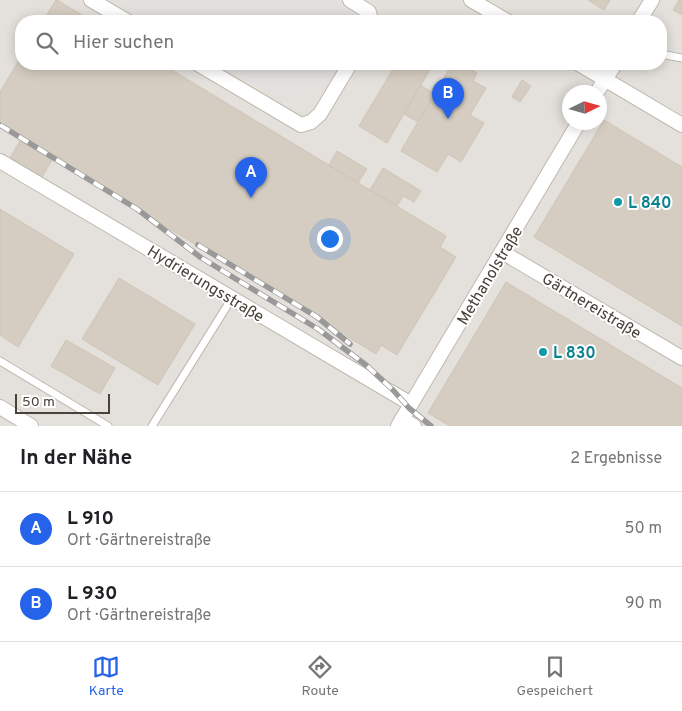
<!DOCTYPE html>
<html lang="de">
<head>
<meta charset="utf-8">
<style>
	:root { --surface:#fff; --page:#f2f2f2; --text:#202124; --muted:#757577; --line:#e0e0e0; --accent:#2563eb }
	body { margin:0; font-family:Overpass,sans-serif; background:var(--page); color:var(--text) }
	.compass { position:absolute; left:562px; top:85px; width:45px; height:45px; border-radius:50%; background:var(--surface); box-shadow:0 2px 12px #0003; rotate:85deg }
	.scale { position:absolute; left:15px; bottom:12px; width:95px; box-sizing:border-box; padding-left:5px; border:2px solid #484239; border-top:0; font-size:14px; line-height:18px; white-space:nowrap; color:#484239; -webkit-text-stroke:4px #fff; paint-order:stroke }
	.you { position:absolute; left:329px; top:238px; width:18px; height:18px; margin:-12px; border:4px solid #fff; border-radius:50%; background:#1a73e8; box-shadow:0 0 0 8px #1a73e833 }
	.badge { display:grid; place-items:center; width:32px; height:32px; border-radius:50%; background:var(--accent); color:#fff; font-size:16px; font-weight:700 }
	.pin { position:absolute; translate:-50% -41px; filter:drop-shadow(0 1px 2px #0008) }
	.pin::after { content:''; position:absolute; top:26px; width:18px; height:15px; background:inherit; clip-path:polygon(0 0,100% 0,50% 100%) }
	.list { margin:0; padding:0; list-style:none }
	h2 { display:flex; justify-content:space-between; align-items:center; height:65px; margin:0; padding:0 20px; font-size:21px }
	h2 small { font-size:16px; font-weight:400; color:var(--muted) }
	.list li { display:grid; grid-template-columns:32px 1fr auto; gap:15px; align-items:center; box-sizing:border-box; height:75px; padding:0 20px; border-top:1px solid var(--line) }
	.list b { display:block; font-size:19px; white-space:nowrap }
	.list p { margin:0; font-size:16px; white-space:nowrap; color:var(--muted) }
	.list em { font-size:16px; font-style:normal; color:var(--muted) }
	.icon { flex:none; width:28px; height:28px; fill:none; stroke:currentColor; stroke-width:2; stroke-linecap:round; stroke-linejoin:round }
	.map { position:relative; flex:none; width:682px; height:426px; overflow:hidden }
	.search { position:absolute; background:var(--surface); box-shadow:0 2px 12px #0003; left:15px; right:15px; top:15px; height:55px; display:flex; align-items:center; gap:12px; box-sizing:border-box; padding:0 18px; border-radius:20px; color:var(--muted); font-size:19px }
	.sheet { height:215px; background:var(--surface) }
	nav { display:flex; justify-content:space-around; align-items:center; box-sizing:border-box; height:70px; border-top:1px solid var(--line); background:var(--surface); font-size:14px; color:var(--muted) }
	nav a { display:grid; justify-items:center; gap:2px }
	nav .on { color:var(--accent) }
	.map>svg:first-child { display:block }
	.industrial { fill:#e4e0dc; fill-rule:evenodd }
	.parking { fill:#e3e1df }
	.building { fill:#d5cdc1; stroke:#cfc5b5 }
	.lines { fill:none; stroke-linecap:round; stroke-linejoin:round }
	.lane-casing { stroke:#bfb9ae; stroke-width:9 }
	.street-casing { stroke:#bfb9ae; stroke-width:16 }
	.lane { stroke:#fff; stroke-width:7 }
	.street { stroke:#fff; stroke-width:14 }
	.rail-casing { stroke:#999; stroke-width:5.5 }
	.rail { stroke:#fff; stroke-width:4; stroke-dasharray:11; stroke-linecap:butt }
	.culture-dot { fill:#0f9aa8; stroke:#fff; stroke-width:2 }
	.labels { text-anchor:middle; stroke-width:4; stroke-linejoin:round; paint-order:stroke }
	.culture-label { font-size:16px; font-weight:bold; fill:#0d838f; stroke:#fff; text-anchor:start }
	.street-label { font-size:16px; fill:#484239; stroke:#fff }
</style>
</head>
<body>
<div class="map">
<svg width="682" height="426" viewBox="0 0 682 426">
	<rect width="100%" height="100%" fill="#f4f1eb"/>
	<!-- industrial -->
	<path class="industrial" d="M0 0H682V426H0ZM21 21H661V64H21ZM570 92H600V122H570Z"/>
	<!-- parking -->
	<g class="parking">
		<polygon points="118,0 338,0 359,14 363,20 153,21"/>
		<polygon points="223,64 335,64 317,93 309,88 277,96"/>
	</g>
	<!-- building -->
	<g class="building">
		<polygon points="56,0 57,0 92,21 43,21"/>
		<polygon points="588,0 610,0 604,10"/>
		<polygon points="679,0 682,0 682,15 673,10"/>
		<polygon points="21,57 21,64 162,64 446,236 440,247 456,257 397,355 381,345 376,354 0,126 0,92"/>
		<polygon points="396,64 433,64 387,143 359,126"/>
		<polygon points="452,64 462,64 477,73 473,81 486,88 470,115 484,123 461,162 448,154 437,172 401,151"/>
		<polygon points="522,80 531,86 520,102 512,97"/>
		<polygon points="420,85 435,94 418,122 404,114"/>
		<polygon points="604,120 682,167 682,326 534,237"/>
		<polygon points="20,141 52,160 42,177 10,158"/>
		<polygon points="337,151 367,169 358,183 329,165"/>
		<polygon points="383,168 421,191 414,202 403,196 397,206 370,190"/>
		<polygon points="0,209 74,254 18,347 0,335"/>
		<polygon points="119,278 195,324 158,385 82,339"/>
		<polygon points="506,282 682,388 682,426 450,426 428,413"/>
		<polygon points="66,340 115,368 100,394 51,366"/>
	</g>
	<g class="lines">
		<!-- lane casing -->
		<g class="lane-casing">
			<g id="lane">
				<polyline points="661,54 682,58"/>
				<polyline points="0,361 108,426"/>
				<polyline points="152,426 232,298"/>
			</g>
		</g>
		<!-- street casing -->
		<g class="street-casing">
			<g id="street">
				<polyline points="91,0 127,21"/>
				<polyline points="350,0 369,12 371,21"/>
				<polyline points="471,0 507,21"/>
				<polyline points="639,21 652,0"/>
				<polyline points="198,64 301,125 311,122 320,114 350,64"/>
				<polyline points="579,64 682,125"/>
				<polyline points="597,92 615,64"/>
				<polyline points="0,161 411,404"/>
				<polyline points="502,252 682,358"/>
				<polyline points="0,407 31,426"/>
				<polyline points="402,419 414,426"/>
				<polyline points="398,426 579,122"/>
			</g>
		</g>
		<!-- lane -->
		<use href="#lane" class="lane"/>
		<!-- street -->
		<use href="#street" class="street"/>
		<!-- rail casing -->
		<g class="rail-casing">
			<g id="rail">
				<polyline points="0,125 137,209 200,257 318,329 366,365 393,390 409,408 431,426"/>
				<polyline points="198,245 317,317 350,344"/>
			</g>
		</g>
		<!-- rail -->
		<use href="#rail" class="rail"/>
	</g>
	<!-- markers -->
	<g class="culture-dot">
		<circle cx="618" cy="202" r="5"/>
		<circle cx="543" cy="352" r="5"/>
	</g>
	<g class="labels">
		<!-- culture labels -->
		<g class="culture-label">
			<text x="628" y="208">L 840</text>
			<text x="553" y="358">L 830</text>
		</g>
		<!-- street labels -->
		<g class="street-label">
			<text transform="translate(489 275) rotate(-59)" y="6">Methanolstraße</text>
			<text transform="translate(206 283) rotate(31)" y="6">Hydrierungsstraße</text>
			<text transform="translate(592 305) rotate(31)" y="6">Gärtnereistraße</text>
		</g>
	</g>
</svg>
<svg class="compass" viewBox="-18 -18 36 36"><path d="M0-13l5 13h-10z" fill="#e53935"/><path d="M0 13l5-13h-10z" fill="#757577"/></svg>
<div class="scale">50 m</div>
<div class="you"></div>
<div class="pin badge" style="left:251px;top:198px">A</div>
<div class="pin badge" style="left:448px;top:119px">B</div>
<div class="search"><svg class="icon" aria-label="search" viewBox="0 0 24 24"><circle cx="10" cy="10" r="6"/><path d="M15 15l6 6"/></svg>Hier suchen</div>
</div>
<section class="sheet">
<h2>In der Nähe<small>2 Ergebnisse</small></h2>
<ul class="list">
<li><span class="badge">A</span><div><b>L 910</b><p>Ort · Gärtnereistraße</p></div><em>50 m</em></li>
<li><span class="badge">B</span><div><b>L 930</b><p>Ort · Gärtnereistraße</p></div><em>90 m</em></li>
</ul>
</section>
<nav>
<a class="on"><svg class="icon" aria-label="map" viewBox="0 0 24 24"><path d="M3 6l6-2 6 2 6-2v14l-6 2-6-2-6 2zM9 4v14M15 6v14"/></svg>Karte</a>
<a><svg class="icon" aria-label="directions" viewBox="0 0 24 24"><path d="M12 3l9 9-9 9-9-9zM9 14v-3h6M13 9l2 2-2 2"/></svg>Route</a>
<a><svg class="icon" aria-label="saved" viewBox="0 0 24 24"><path d="M7 4h10v16l-5-4-5 4z"/></svg>Gespeichert</a>
</nav>
</body>
</html>
